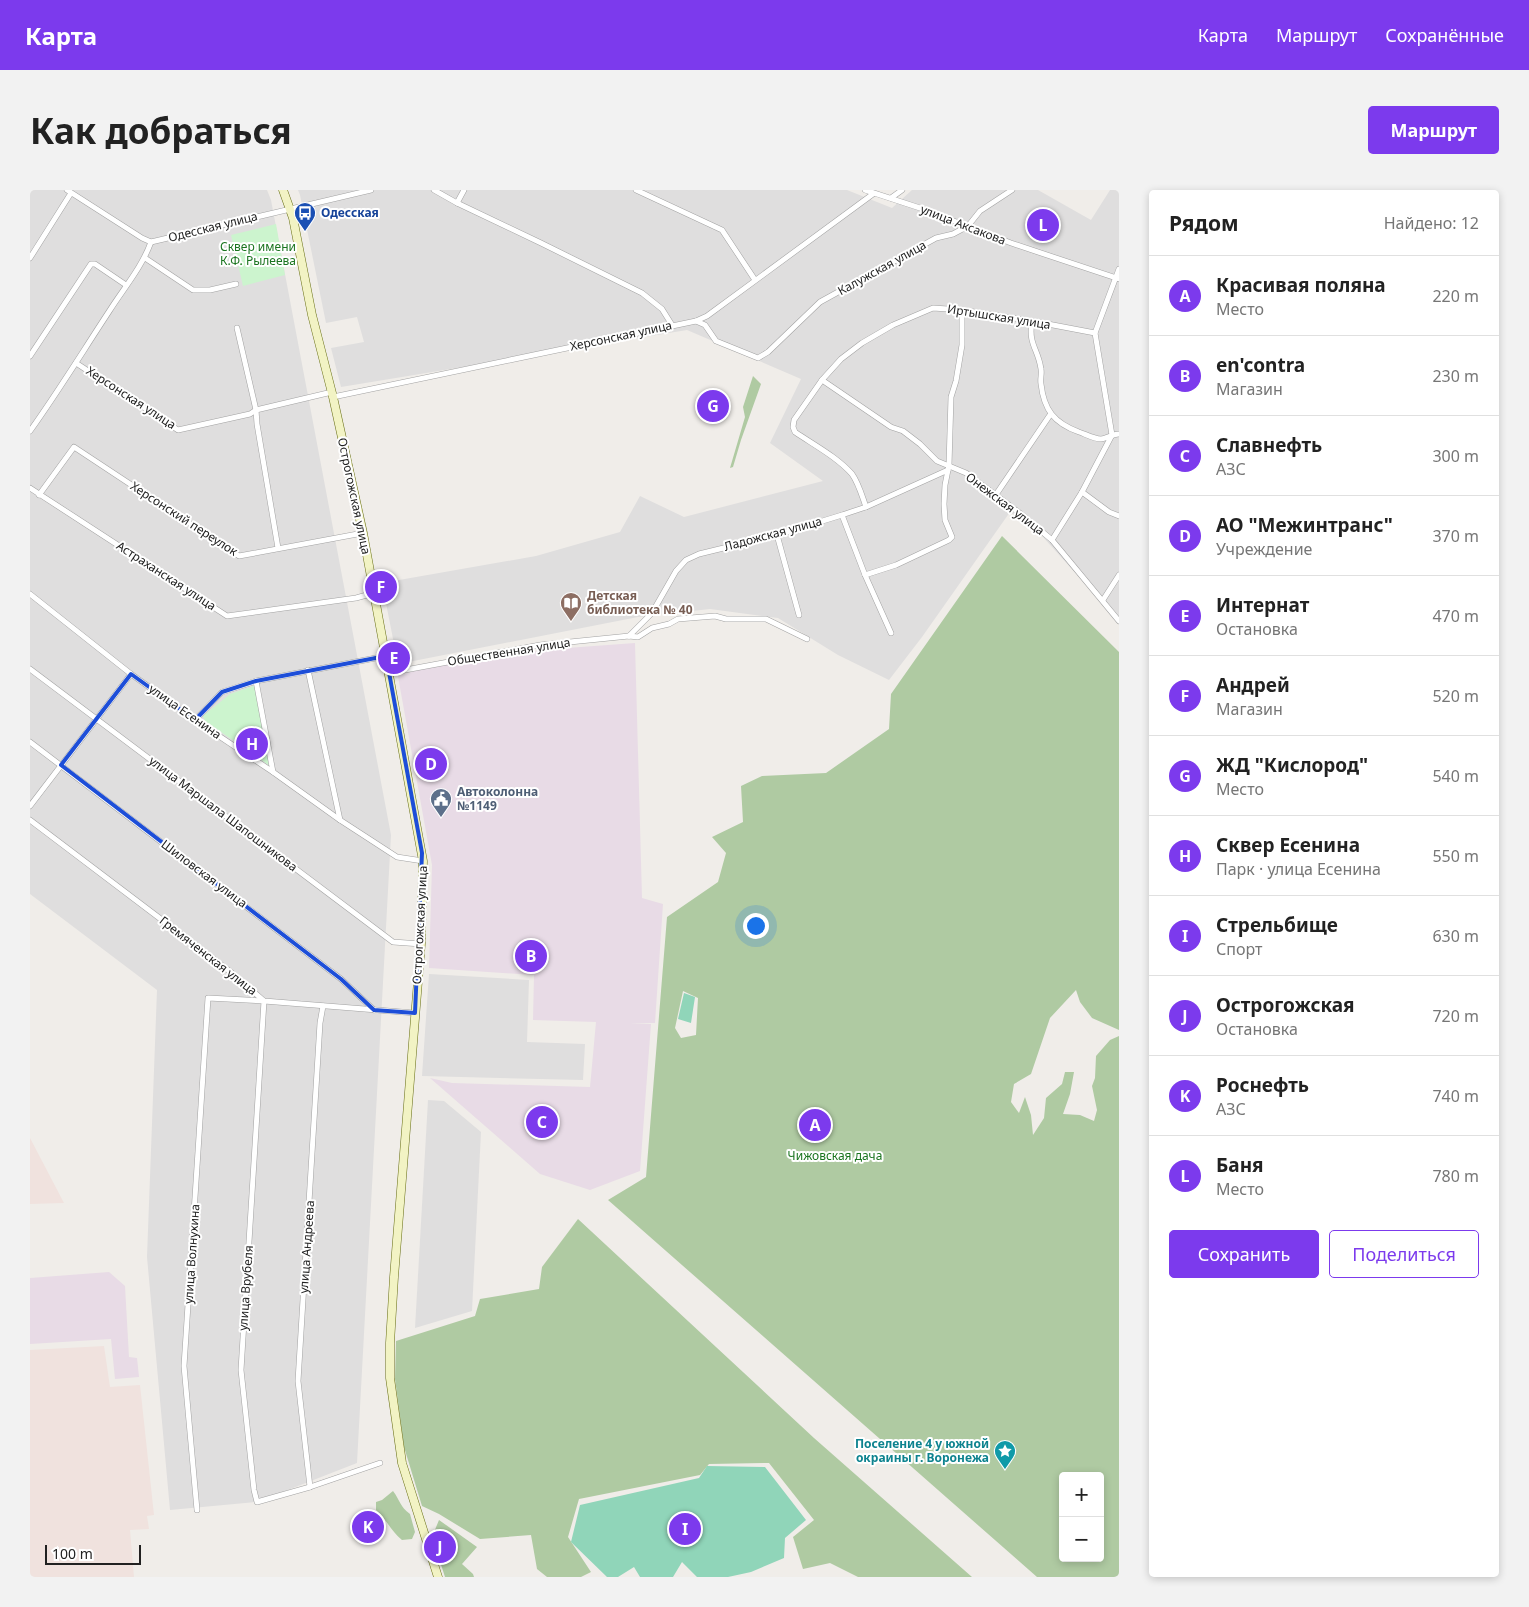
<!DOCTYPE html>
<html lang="ru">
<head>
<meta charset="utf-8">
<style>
	:root { --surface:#fff; --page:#f2f2f2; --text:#222; --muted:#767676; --line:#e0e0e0; --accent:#7c3aed }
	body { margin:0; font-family:"Noto Sans",sans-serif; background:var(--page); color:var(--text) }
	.controls { position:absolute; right:15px; bottom:15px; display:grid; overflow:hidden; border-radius:5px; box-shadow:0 2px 8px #0003 }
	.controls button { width:45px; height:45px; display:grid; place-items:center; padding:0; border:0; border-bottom:1px solid var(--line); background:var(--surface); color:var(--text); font:25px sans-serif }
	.scale { position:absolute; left:15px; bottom:12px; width:96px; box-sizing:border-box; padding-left:5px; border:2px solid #212121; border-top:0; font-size:14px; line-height:18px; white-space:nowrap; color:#212121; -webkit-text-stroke:4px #fff; paint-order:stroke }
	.you { position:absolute; left:725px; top:735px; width:18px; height:18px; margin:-12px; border:4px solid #fff; border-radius:50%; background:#1a73e8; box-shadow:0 0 0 8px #1a73e833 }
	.badge { display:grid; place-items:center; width:32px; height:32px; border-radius:50%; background:var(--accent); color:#fff; font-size:16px; font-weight:700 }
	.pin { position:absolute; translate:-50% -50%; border:2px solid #fff; box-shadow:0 1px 5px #0006 }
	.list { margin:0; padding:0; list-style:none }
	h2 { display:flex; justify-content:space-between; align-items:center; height:65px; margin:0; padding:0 20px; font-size:21px }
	h2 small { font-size:16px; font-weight:400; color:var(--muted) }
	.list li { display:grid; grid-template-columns:32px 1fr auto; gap:15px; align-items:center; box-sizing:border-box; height:80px; padding:0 20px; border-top:1px solid var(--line) }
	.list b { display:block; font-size:19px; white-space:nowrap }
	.list p { margin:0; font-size:16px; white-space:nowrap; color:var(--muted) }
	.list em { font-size:16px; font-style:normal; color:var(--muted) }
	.actions { display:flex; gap:10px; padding:15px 20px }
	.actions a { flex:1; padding:11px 0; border:1px solid var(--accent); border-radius:5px; text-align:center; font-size:18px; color:var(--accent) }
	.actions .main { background:var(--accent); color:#fff }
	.map { position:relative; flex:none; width:1089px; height:1387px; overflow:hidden; border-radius:5px }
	header { display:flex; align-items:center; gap:30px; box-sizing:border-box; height:70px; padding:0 25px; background:var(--accent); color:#fff }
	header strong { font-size:24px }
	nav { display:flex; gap:28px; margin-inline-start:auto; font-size:18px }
	.intro { display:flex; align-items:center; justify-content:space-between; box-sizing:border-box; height:120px; padding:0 30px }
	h1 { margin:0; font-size:35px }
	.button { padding:12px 22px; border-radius:5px; background:var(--accent); color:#fff; font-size:18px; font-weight:700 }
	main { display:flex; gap:30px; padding:0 30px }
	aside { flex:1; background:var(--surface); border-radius:5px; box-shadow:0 2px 8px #0003 }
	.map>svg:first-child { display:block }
	.residential { fill:#dfdede }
	.industrial { fill:#e8dbe6 }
	.military { fill:#f0e2de }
	.forest { fill:#afcaa2; fill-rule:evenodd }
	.park { fill:#ccf4ce }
	.pitch { fill:#90d5b9 }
	.parking { fill:#ddd }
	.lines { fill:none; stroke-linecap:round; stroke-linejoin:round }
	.street-casing { stroke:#a2a2a2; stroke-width:6 }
	.secondary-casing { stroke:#666d13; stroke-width:9 }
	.street { stroke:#fff; stroke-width:5 }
	.secondary { stroke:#f2f3c4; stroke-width:8 }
	.marked { fill:none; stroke:#1d4ed8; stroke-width:4; stroke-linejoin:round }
	.labels { text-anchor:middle; stroke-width:4; stroke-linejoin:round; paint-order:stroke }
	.transit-label { font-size:12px; font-weight:bold; fill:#164399; stroke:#fff; text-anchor:start }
	.street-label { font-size:12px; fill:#212121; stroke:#fff }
	.park-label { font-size:12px; fill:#1a741f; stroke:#fff }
	.education-label { font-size:12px; font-weight:bold; fill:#785e54; stroke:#fff; text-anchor:start }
	.service-label { font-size:12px; font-weight:bold; fill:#4e5e75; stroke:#fff; text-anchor:start }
	.culture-label { font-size:12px; font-weight:bold; fill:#0d838f; stroke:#fff; text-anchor:end }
</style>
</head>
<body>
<header>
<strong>Карта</strong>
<nav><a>Карта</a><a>Маршрут</a><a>Сохранённые</a></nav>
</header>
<div class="intro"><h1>Как добраться</h1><a class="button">Маршрут</a></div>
<main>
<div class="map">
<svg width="1089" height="1387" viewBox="0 0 1089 1387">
	<rect width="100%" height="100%" fill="#f0ede9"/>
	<!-- residential -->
	<g class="residential">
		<polygon points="0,0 237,0 241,10 361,645 327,1273 227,1312 140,1320 117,1067 127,800 0,704"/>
		<polygon points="268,0 817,0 862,18 882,0 1008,0 1061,30 1080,0 1089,0 1089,431 1012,346 980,322 892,447 859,490 808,465 748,428 680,419 608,427 368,474 352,393 506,366 590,342 610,306 654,327 793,291 740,253 771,189 657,140 311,197 301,158 334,152 327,127 296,133 270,5"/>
		<polygon points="399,784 499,790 497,852 555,854 553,890 392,886"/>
		<polygon points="398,910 414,911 451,942 442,1121 385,1138"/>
	</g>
	<!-- industrial -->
	<g class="industrial">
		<polygon points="605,453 612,708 633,714 625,833 600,833 621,834 610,981 560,1000 510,984 400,888 422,893 560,897 566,832 503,830 504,785 399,778 402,675 367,481 456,467 537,458"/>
		<polygon points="79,1082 95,1096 99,1167 107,1168 109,1187 85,1189 81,1149 0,1154 0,1088"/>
	</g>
	<!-- military -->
	<g class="military">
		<polygon points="0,948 34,1013 0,1014"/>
		<polygon points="74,1156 80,1197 110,1195 124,1325 117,1326 119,1339 100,1340 104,1387 0,1387 0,1160"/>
	</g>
	<!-- forest -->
	<g class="forest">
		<polygon points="723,186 731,194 711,250 703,277 700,278 715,227 713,217"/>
		<path d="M972 346 1089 462V840L1062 828 1050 812 1046 800 1020 828 1001 884 984 894 981 912 989 923 995 907 1001 925 1003 945 1014 928 1016 908 1032 894 1035 882H1044L1040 904 1033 924 1050 925 1064 931 1067 920 1062 896 1065 888 1066 866 1080 850 1089 846V1387H1007L578 1010 616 987 637 727 688 692 696 663 682 647 713 632 711 596 732 586 796 583 859 539 861 504ZM653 801 668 808 666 845 651 848 645 838ZM1033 1286H1070V1368H1033Z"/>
		<polygon points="548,1029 784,1248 942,1387 828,1387 800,1373 773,1379 763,1347 784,1330 739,1273 679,1274 670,1285 549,1309 538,1347 561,1382 551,1387 517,1387 507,1379 501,1345 450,1349 409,1324 392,1316 374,1257 365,1189 366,1151 445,1126 450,1109 509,1099 512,1077"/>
		<path d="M363 1301C370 1310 370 1317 380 1324L385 1342 382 1349 372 1350C361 1341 357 1330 346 1320V1312L352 1310Z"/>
		<polygon points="409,1330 447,1357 432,1374 443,1384 444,1387 415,1387 402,1347"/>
	</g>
	<!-- park -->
	<g class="park">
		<polygon points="246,34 255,85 213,96 201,45"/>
		<polygon points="226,495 240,576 175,531 173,526 200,504"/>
	</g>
	<!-- pitch -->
	<g class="pitch">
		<polygon points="654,803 665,807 661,833 648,829"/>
		<polygon points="677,1276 735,1277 776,1330 755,1348 754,1368 721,1382 698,1387 667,1387 652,1372 643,1387 610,1387 604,1377 588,1387 577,1387 541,1352 550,1315 669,1288"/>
	</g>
	<!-- parking -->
	<polygon class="parking" points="997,40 1021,49 1017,61 993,52"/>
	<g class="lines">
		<!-- street casing -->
		<g class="street-casing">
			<g id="street">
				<polyline points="37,0 112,48 121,52 341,0"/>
				<polyline points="404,0 427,13 511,53 612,103 632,119 642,135"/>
				<polyline points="606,0 692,40 725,90"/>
				<polyline points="835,0 890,18 981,53 1089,89"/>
				<polyline points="861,8 872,0"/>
				<polyline points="427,13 434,0"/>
				<polyline points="0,68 41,3"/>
				<polyline points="115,68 163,100 180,100 206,94"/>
				<polyline points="666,131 675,135 686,151 728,168 738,162 790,112 906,48 923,44 938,36 950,21 982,0"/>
				<path d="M1002 131C998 155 1008 158 1011 179 1012 184 1010 189 1011 194 1014 220 1024 233 1049 242 1055 244 1064 249 1071 249 1076 249 1082 244 1089 244"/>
				<polyline points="207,138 226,220 227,234 248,358"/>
				<polyline points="0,166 61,74 65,74 96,95"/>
				<polyline points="46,173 148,240 220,224 226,220 302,202"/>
				<polyline points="792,190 861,237 873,241 890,254 907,271 936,283 991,324 1022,350 1089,431"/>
				<polyline points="303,207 666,131 677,126 843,4"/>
				<path d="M0 241C28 202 53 161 80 120 94 98 112 77 121 52"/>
				<polyline points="0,298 197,426 326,408 344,403"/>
				<polyline points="1052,302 1079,322 1089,326"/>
				<polyline points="9,305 44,257 209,366 333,343"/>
				<polyline points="965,306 1020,225"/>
				<path d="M836 317C832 306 829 294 822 284 807 267 784 255 765 242L763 237 764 230 792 190 811 169 832 153 863 135 903 118 932 120 1002 131 1065 143"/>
				<polyline points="812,325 835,385 861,443"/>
				<polyline points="747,345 769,425"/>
				<polyline points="1022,350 1052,302 1082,245 1065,143 1089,79"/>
				<polyline points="835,385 866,375 919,350 922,347 915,330 914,314 915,295 919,275 921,207 926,191 932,155 932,120"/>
				<polyline points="0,404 101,484 165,530 243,582 310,630 367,667 393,671"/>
				<polyline points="1073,410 1089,385"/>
				<polyline points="599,446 622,423 646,381 656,370 669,364 747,345 812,325 836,317 918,280"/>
				<polyline points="0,479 363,752 391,754"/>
				<polyline points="278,480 310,630"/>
				<polyline points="359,483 510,455 599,446 608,447 622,438 639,434 648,429 685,426 696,429 736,429 777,449"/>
				<polyline points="226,491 243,582"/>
				<polyline points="165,530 192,502 226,491 356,466"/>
				<polyline points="0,552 311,789 344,820"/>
				<polyline points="0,616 101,484"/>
				<polyline points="0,630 202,783 234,811 385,823"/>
				<polyline points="280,1297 268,1191 290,833 293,816"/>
				<polyline points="167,1320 154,1176 178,808 234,811 211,1180 224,1300 227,1312 280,1297 350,1273"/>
			</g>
		</g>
		<!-- secondary casing -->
		<g class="secondary-casing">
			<polyline id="secondary" points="253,0 263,28 282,125 303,207 333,343 393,671 391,754 364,1087 360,1153 360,1188 372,1273 408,1387"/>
		</g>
		<!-- street -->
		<use href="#street" class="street"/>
		<!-- secondary -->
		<use href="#secondary" class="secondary"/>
	</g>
	<!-- marked area -->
	<path class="marked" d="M356 466 392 663 385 823 344 820 311 789 31 575 101 484 165 530 192 502 226 491Z"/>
	<!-- icons -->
	<defs>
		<g id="bus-pin" transform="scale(1.125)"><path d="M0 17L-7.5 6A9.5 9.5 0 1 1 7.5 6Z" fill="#1a4fb4" stroke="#fff"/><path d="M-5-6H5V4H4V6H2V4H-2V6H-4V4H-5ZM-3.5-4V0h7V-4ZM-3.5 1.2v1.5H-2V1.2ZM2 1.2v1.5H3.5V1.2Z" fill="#fff"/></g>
		<g id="library-pin" transform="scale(1.125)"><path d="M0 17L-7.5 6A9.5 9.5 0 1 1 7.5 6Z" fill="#8d6e63" stroke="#fff"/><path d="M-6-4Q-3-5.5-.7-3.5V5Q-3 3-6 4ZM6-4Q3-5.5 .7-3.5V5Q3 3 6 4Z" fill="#fff"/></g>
		<g id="civic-pin" transform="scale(1.125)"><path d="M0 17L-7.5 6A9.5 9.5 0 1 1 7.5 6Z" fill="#5c6f8a" stroke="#fff"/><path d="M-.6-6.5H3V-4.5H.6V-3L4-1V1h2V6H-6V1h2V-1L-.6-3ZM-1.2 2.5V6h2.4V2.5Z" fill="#fff"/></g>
		<g id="sight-pin" transform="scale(1.125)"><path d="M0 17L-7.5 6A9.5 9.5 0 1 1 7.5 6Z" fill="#0f9aa8" stroke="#fff"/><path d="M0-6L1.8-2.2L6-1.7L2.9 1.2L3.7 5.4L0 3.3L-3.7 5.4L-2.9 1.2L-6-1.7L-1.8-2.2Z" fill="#fff"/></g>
	</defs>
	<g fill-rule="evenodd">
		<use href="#bus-pin" x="275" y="23"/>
		<use href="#library-pin" x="541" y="413"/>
		<use href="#civic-pin" x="411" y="609"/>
		<use href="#sight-pin" x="975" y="1261"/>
	</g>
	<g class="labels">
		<!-- transit labels -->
		<g class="transit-label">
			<text x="291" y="27">Одесская</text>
		</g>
		<!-- street labels -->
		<g class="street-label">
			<text transform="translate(933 35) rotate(21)" y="4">улица Аксакова</text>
			<text transform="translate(183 37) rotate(-14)" y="4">Одесская улица</text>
			<text transform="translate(852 78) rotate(-29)" y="4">Калужская улица</text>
			<text transform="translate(969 127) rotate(9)" y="4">Иртышская улица</text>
			<text transform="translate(591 146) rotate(-12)" y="4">Херсонская улица</text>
			<text transform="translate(101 208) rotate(33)" y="4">Херсонская улица</text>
			<text transform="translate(324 306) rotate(78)" y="4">Острогожская улица</text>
			<text transform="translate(975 314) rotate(37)" y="4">Онежская улица</text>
			<text transform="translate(154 329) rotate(33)" y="4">Херсонский переулок</text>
			<text transform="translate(743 344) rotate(-15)" y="4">Ладожская улица</text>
			<text transform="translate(136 386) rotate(33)" y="4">Астраханская улица</text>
			<text transform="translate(479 462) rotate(-9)" y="4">Общественная улица</text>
			<text transform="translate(155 522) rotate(35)" y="4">улица Есенина</text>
			<text transform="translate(193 624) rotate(37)" y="4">улица Маршала Шапошникова</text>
			<text transform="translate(174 684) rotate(37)" y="4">Шиловская улица</text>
			<text transform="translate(390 735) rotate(-87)" y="4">Острогожская улица</text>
			<text transform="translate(178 766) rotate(38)" y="4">Гремяченская улица</text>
			<text transform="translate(277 1057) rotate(-86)" y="4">улица Андреева</text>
			<text transform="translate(162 1064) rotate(-86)" y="4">улица Волнухина</text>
			<text transform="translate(216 1098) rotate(-86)" y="4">улица Врубеля</text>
		</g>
		<!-- park labels -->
		<g class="park-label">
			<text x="228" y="61">Сквер имени<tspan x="228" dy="14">К.Ф. Рылеева</tspan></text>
			<text x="805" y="970">Чижовская дача</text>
		</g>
		<!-- education labels -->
		<g class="education-label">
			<text x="557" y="410">Детская<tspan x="557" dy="14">библиотека № 40</tspan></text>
		</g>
		<!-- service labels -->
		<g class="service-label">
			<text x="427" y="606">Автоколонна<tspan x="427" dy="14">№1149</tspan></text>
		</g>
		<!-- culture labels -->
		<g class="culture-label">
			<text x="959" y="1258">Поселение 4 у южной<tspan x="959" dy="14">окраины г. Воронежа</tspan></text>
		</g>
	</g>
</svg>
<div class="controls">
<button>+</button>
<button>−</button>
</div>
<div class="scale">100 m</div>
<div class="you"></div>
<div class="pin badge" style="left:785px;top:935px">A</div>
<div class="pin badge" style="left:501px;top:766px">B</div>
<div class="pin badge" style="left:512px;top:932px">C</div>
<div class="pin badge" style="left:401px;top:574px">D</div>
<div class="pin badge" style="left:364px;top:468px">E</div>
<div class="pin badge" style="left:351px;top:397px">F</div>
<div class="pin badge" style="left:683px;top:216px">G</div>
<div class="pin badge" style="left:222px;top:554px">H</div>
<div class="pin badge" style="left:655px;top:1339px">I</div>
<div class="pin badge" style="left:410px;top:1357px">J</div>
<div class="pin badge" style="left:338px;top:1337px">K</div>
<div class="pin badge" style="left:1013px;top:35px">L</div>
</div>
<aside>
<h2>Рядом<small>Найдено: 12</small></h2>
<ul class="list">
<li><span class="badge">A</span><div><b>Красивая поляна</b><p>Место</p></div><em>220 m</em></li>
<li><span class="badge">B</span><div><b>en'contra</b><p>Магазин</p></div><em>230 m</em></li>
<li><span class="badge">C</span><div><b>Cлавнефть</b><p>АЗС</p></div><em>300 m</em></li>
<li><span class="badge">D</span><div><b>АО &quot;Межинтранс&quot;</b><p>Учреждение</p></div><em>370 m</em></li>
<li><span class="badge">E</span><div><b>Интернат</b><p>Остановка</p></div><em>470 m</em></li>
<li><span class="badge">F</span><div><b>Андрей</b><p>Магазин</p></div><em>520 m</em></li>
<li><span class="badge">G</span><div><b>ЖД &quot;Кислород&quot;</b><p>Место</p></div><em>540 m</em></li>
<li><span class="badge">H</span><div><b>Сквер Есенина</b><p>Парк · улица Есенина</p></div><em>550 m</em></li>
<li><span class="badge">I</span><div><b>Стрельбище</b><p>Спорт</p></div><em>630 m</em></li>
<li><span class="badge">J</span><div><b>Острогожская</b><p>Остановка</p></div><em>720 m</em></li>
<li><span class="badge">K</span><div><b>Роснефть</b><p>АЗС</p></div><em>740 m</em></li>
<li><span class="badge">L</span><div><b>Баня</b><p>Место</p></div><em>780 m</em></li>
</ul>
<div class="actions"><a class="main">Сохранить</a><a>Поделиться</a></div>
</aside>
</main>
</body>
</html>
